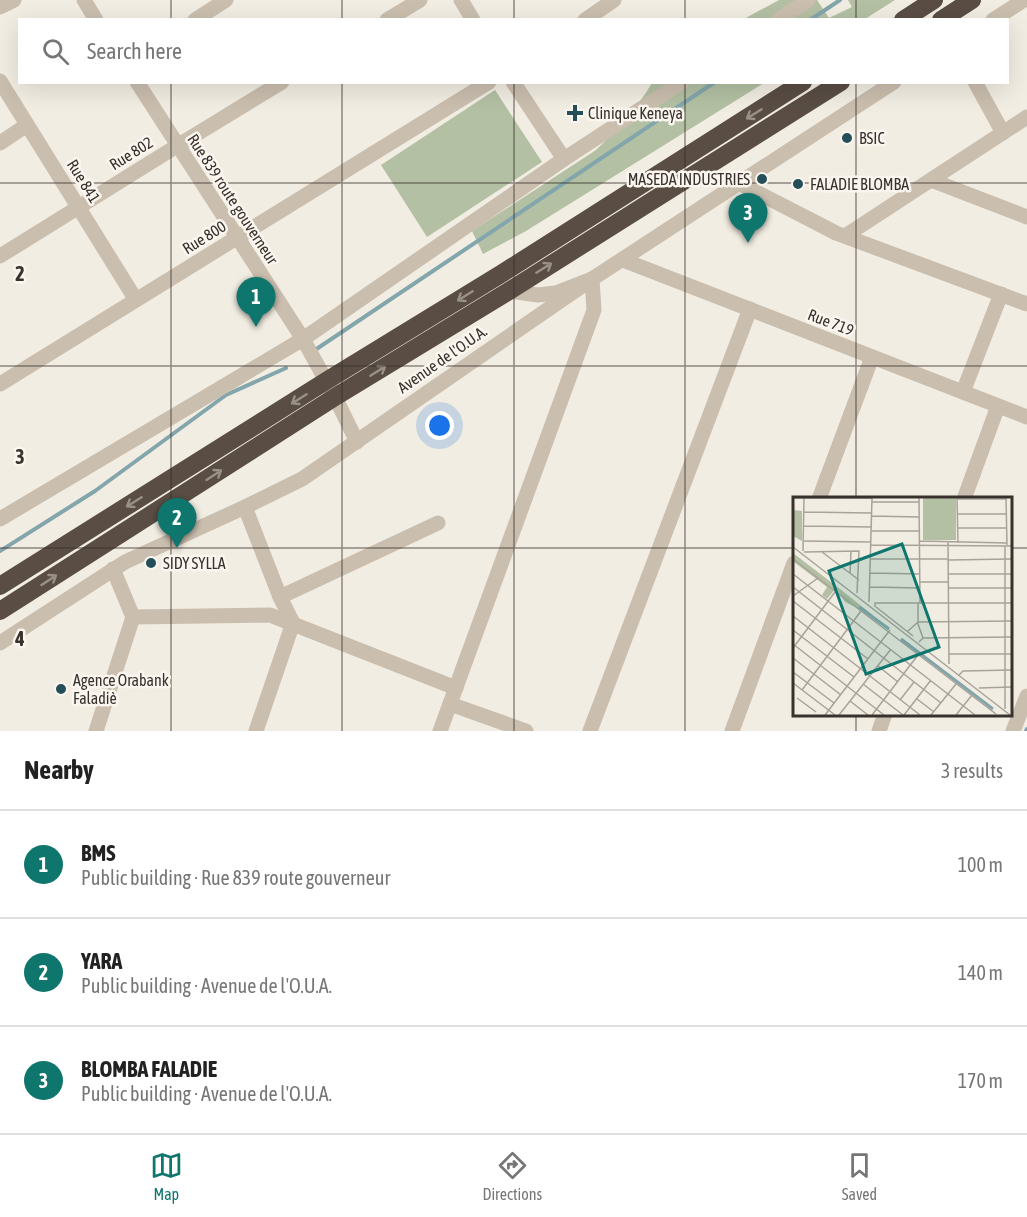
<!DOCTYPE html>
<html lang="en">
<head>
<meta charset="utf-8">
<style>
	:root { --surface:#fff; --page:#f6f6f6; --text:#222; --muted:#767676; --line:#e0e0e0; --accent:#0f766e }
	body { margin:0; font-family:"Asap Condensed",sans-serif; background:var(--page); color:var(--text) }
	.you { position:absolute; left:440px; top:426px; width:21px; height:21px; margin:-15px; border:4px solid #fff; border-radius:50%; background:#1a73e8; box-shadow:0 0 0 9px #1a73e833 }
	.badge { display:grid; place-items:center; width:39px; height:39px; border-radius:50%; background:var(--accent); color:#fff; font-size:20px; font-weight:700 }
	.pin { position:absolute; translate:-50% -50px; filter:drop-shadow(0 2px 3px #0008) }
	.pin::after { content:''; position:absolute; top:32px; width:21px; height:18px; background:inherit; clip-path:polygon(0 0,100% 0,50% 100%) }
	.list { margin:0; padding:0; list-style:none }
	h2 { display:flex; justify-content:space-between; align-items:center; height:78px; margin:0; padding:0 24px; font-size:26px }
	h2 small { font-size:20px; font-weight:400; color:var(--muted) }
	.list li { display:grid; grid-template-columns:39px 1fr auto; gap:18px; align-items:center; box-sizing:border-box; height:108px; padding:0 24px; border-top:2px solid var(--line) }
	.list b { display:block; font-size:22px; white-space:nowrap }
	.list p { margin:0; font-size:20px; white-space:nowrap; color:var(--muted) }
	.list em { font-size:20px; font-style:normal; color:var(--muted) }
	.icon { flex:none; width:33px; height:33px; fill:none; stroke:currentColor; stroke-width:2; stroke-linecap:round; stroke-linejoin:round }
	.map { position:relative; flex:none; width:1027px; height:731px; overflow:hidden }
	.search { position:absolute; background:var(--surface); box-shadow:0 6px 24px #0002; left:18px; right:18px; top:18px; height:66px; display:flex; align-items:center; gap:15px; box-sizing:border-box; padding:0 21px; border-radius:0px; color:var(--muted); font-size:22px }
	.sheet { height:402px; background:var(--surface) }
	nav { display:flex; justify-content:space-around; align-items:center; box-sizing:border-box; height:84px; border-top:2px solid var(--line); background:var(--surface); font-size:16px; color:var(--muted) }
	nav a { display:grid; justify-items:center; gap:3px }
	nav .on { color:var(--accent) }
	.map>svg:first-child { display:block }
	.green { fill:#b3c0a3 }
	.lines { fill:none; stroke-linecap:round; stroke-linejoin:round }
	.stream { stroke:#83a6ad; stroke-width:4 }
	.minor { stroke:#cabeae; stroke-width:15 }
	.highway { stroke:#594d44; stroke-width:18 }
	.oneway { stroke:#999188 }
	.grid { fill:none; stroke:#39322c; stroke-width:1.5; stroke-opacity:0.55 }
	.poi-dot { fill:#244e58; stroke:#faf6ef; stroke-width:2 }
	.labels { text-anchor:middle; stroke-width:5; stroke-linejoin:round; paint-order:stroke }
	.poi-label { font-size:16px; fill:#39322c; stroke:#faf6ef; text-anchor:start }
	.street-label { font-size:16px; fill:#39322c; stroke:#faf6ef }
	.inset-river { fill:none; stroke:#83a6ad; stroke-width:3 }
	.inset-road { fill:none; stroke:#a8a299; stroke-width:1.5 }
	.view { fill:#0f766e; fill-opacity:0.15; stroke:#0f766e; stroke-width:3 }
	.inset-edge { fill:none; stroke:#39322c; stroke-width:3 }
	.grid-label { font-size:20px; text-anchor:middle; font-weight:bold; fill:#39322c; stroke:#faf6ef; stroke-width:5; stroke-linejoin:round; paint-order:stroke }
</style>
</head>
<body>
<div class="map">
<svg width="1027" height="731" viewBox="0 0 1027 731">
	<rect width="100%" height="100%" fill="#f2ede2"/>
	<!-- green -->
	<g class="green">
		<polygon points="779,0 817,0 829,18 852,7 848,0 895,0 865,19 742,20"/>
		<path d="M652 83H764L526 231 483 254 472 231 596 150C617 130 638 107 652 83Z"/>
		<polygon points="495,90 542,162 427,237 381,165"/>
	</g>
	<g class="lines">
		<!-- stream -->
		<g class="stream">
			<polyline points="810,20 840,0"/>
			<polyline points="315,350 715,82"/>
			<polyline points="0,551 95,491 226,395 286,368"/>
			<polyline points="1026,731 1027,729"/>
		</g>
		<!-- minor -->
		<g class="minor">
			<polyline points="84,0 96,20"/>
			<polyline points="461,0 473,20"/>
			<polyline points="0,7 14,0"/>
			<polyline points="195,20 226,0"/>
			<polyline points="387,20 420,0"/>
			<polyline points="585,20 614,0"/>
			<polyline points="778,20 808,0"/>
			<polyline points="993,20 1024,0"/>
			<polyline points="0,81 136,300"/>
			<polyline points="137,82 303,339 335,397 357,442"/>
			<polyline points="513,82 564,159"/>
			<polyline points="975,82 1003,133"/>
			<polyline points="0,143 27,125"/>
			<polyline points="931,180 1027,217"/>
			<polyline points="739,183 836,233 1027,304"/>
			<polyline points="845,236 1027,117"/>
			<polyline points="0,256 177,146 282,82"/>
			<polyline points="623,260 1027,417"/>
			<polyline points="0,384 489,82"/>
			<polyline points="963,392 1001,294"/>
			<polyline points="819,499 872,357"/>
			<polyline points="964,499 998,406"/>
			<polyline points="245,507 280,597 293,623 256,731"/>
			<polyline points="0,519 303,339 564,159 682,82"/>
			<polyline points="280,597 438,523"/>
			<polyline points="133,617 270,615 456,688"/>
			<polyline points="0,643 125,562 245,507 302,479 592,279 894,82"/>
			<polyline points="450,704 526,731"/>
			<polyline points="96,731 133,617 113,569"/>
			<polyline points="440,731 594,310 592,279 556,293 538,295 509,291"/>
			<polyline points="590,731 750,309"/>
			<polyline points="732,731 794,563"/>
			<polyline points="879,731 885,714"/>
			<polyline points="1013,731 1027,696"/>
		</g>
		<!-- highway -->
		<g class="highway">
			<polyline points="903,20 934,0"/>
			<polyline points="941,20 972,0"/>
			<polyline points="0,586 326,381 501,274 803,82"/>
			<polyline points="0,611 335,397 509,291 841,82"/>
		</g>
	</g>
	<!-- one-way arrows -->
	<defs><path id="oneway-shaft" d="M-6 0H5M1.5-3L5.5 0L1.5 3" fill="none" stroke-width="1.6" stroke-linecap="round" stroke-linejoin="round" transform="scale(1.5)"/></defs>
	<g class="oneway">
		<use href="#oneway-shaft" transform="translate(754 114) rotate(148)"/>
		<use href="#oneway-shaft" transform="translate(544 268) rotate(-32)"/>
		<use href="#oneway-shaft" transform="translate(465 296) rotate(148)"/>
		<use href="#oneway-shaft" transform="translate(378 371) rotate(-32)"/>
		<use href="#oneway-shaft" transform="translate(299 399) rotate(148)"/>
		<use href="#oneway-shaft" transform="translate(214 475) rotate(-33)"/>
		<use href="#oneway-shaft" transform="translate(134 502) rotate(148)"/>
		<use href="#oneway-shaft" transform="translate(49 580) rotate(-33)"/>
	</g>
	<!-- grid -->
	<path class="grid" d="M171 0V20M342 0V20M514 0V20M685 0V20M856 0V20M171 82V731M342 82V731M514 82V731M685 82V731M856 82V499M0 183H1027M0 366H1027M0 548H794M1010 548H1027M856 714V731"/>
	<!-- markers -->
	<g class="poi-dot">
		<path d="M572 104h6v6h6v6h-6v6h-6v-6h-6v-6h6z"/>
		<circle cx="847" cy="138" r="6"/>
		<circle cx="762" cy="179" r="6"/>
		<circle cx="798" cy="184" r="6"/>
		<circle cx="151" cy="563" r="6"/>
		<circle cx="61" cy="689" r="6"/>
	</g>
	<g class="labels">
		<!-- poi labels -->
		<g class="poi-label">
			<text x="588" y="119">Clinique Keneya</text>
			<text x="859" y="144">BSIC</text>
			<text x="750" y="185" text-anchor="end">MASEDA INDUSTRIES</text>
			<text x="810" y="190">FALADIE BLOMBA</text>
			<text x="163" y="569">SIDY SYLLA</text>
			<text x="73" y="686">Agence Orabank<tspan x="73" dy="18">Faladiè</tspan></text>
		</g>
		<!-- street labels -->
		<g class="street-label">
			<text transform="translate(131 153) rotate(-32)" y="6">Rue 802</text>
			<text transform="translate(84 181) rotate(58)" y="6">Rue 841</text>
			<text transform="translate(233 199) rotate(57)" y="6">Rue 839 route gouverneur</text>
			<text transform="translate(204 237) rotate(-32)" y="6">Rue 800</text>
			<text transform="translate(831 322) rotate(21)" y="6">Rue 719</text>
			<text transform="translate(442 359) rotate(-35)" y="6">Avenue de l'O.U.A.</text>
		</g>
	</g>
	<!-- overview -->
	<g transform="translate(793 497)">
		<rect width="219" height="219" fill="#f2ede2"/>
		<path d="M130 1H163V43H130ZM0 13 9 14V44L0 39ZM0 56 47 92 81 119 52 105 43 91 34 102 29 98 34 90 1 65Z" fill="#b3c0a3"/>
		<path class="inset-river" d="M66 110 96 132M108 142 200 212"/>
		<path class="inset-road" d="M0 1H79M126 1 127 106M164 1 165 46M213 1 214 48M164 2H213M79 5H126M11 15 78 16M164 17H213M78 19 126 20M11 29 78 30M165 31H214M78 34H127M11 44 78 45M127 44 214 46M155 45 156 167M78 48 219 49M212 49V212M0 50 217 218M10 54 11 1M11 55 66 54 64 96M29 55 66 83M0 62 203 217M77 62H155M155 63 219 62M57 76 58 54M77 76 127 77M0 77 182 218M155 77H219M127 85H155M0 90 148 206M77 90 127 91M155 91H219M0 99 25 81M0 104 75 162M76 105 79 1M125 106V127L130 141M82 110V106H219M83 110 120 139M0 119 127 218M0 133 61 180M115 134 125 125 219 124M126 145 130 141 219 140M0 147 91 218M0 151 42 95M156 157H219M0 161 48 198M85 169 105 185M0 175 41 206M166 178 170 174 219 173M0 186 42 218M70 187 110 218M186 191 219 190M9 193 68 114M4 201 23 215M124 202 141 215M107 203 121 185M57 204 75 218M32 218 97 133M46 218 98 152M79 218 125 158M111 218 138 183M138 218 163 187M163 218 179 198"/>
		<path class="view" d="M109 47 146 150 73 177 36 74Z"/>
		<rect width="219" height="219" class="inset-edge"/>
	</g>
	<g class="grid-label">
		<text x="20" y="281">2</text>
		<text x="20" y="464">3</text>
		<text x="20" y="646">4</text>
	</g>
</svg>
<div class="you"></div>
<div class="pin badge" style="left:256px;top:327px">1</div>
<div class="pin badge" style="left:177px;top:548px">2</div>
<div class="pin badge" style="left:748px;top:243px">3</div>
<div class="search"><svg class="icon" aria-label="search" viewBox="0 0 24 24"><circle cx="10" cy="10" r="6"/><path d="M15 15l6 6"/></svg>Search here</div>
</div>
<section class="sheet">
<h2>Nearby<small>3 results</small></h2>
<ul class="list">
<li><span class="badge">1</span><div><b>BMS</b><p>Public building · Rue 839 route gouverneur</p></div><em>100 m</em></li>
<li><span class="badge">2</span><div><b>YARA</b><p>Public building · Avenue de l'O.U.A.</p></div><em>140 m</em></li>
<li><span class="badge">3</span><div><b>BLOMBA FALADIE</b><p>Public building · Avenue de l'O.U.A.</p></div><em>170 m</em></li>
</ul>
</section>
<nav>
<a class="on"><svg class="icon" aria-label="map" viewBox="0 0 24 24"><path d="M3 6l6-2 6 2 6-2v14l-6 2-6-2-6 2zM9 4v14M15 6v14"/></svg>Map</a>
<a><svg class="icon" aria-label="directions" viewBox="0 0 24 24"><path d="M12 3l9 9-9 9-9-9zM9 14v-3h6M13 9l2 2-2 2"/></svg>Directions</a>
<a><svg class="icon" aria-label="saved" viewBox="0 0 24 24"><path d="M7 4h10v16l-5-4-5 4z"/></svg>Saved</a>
</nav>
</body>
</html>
